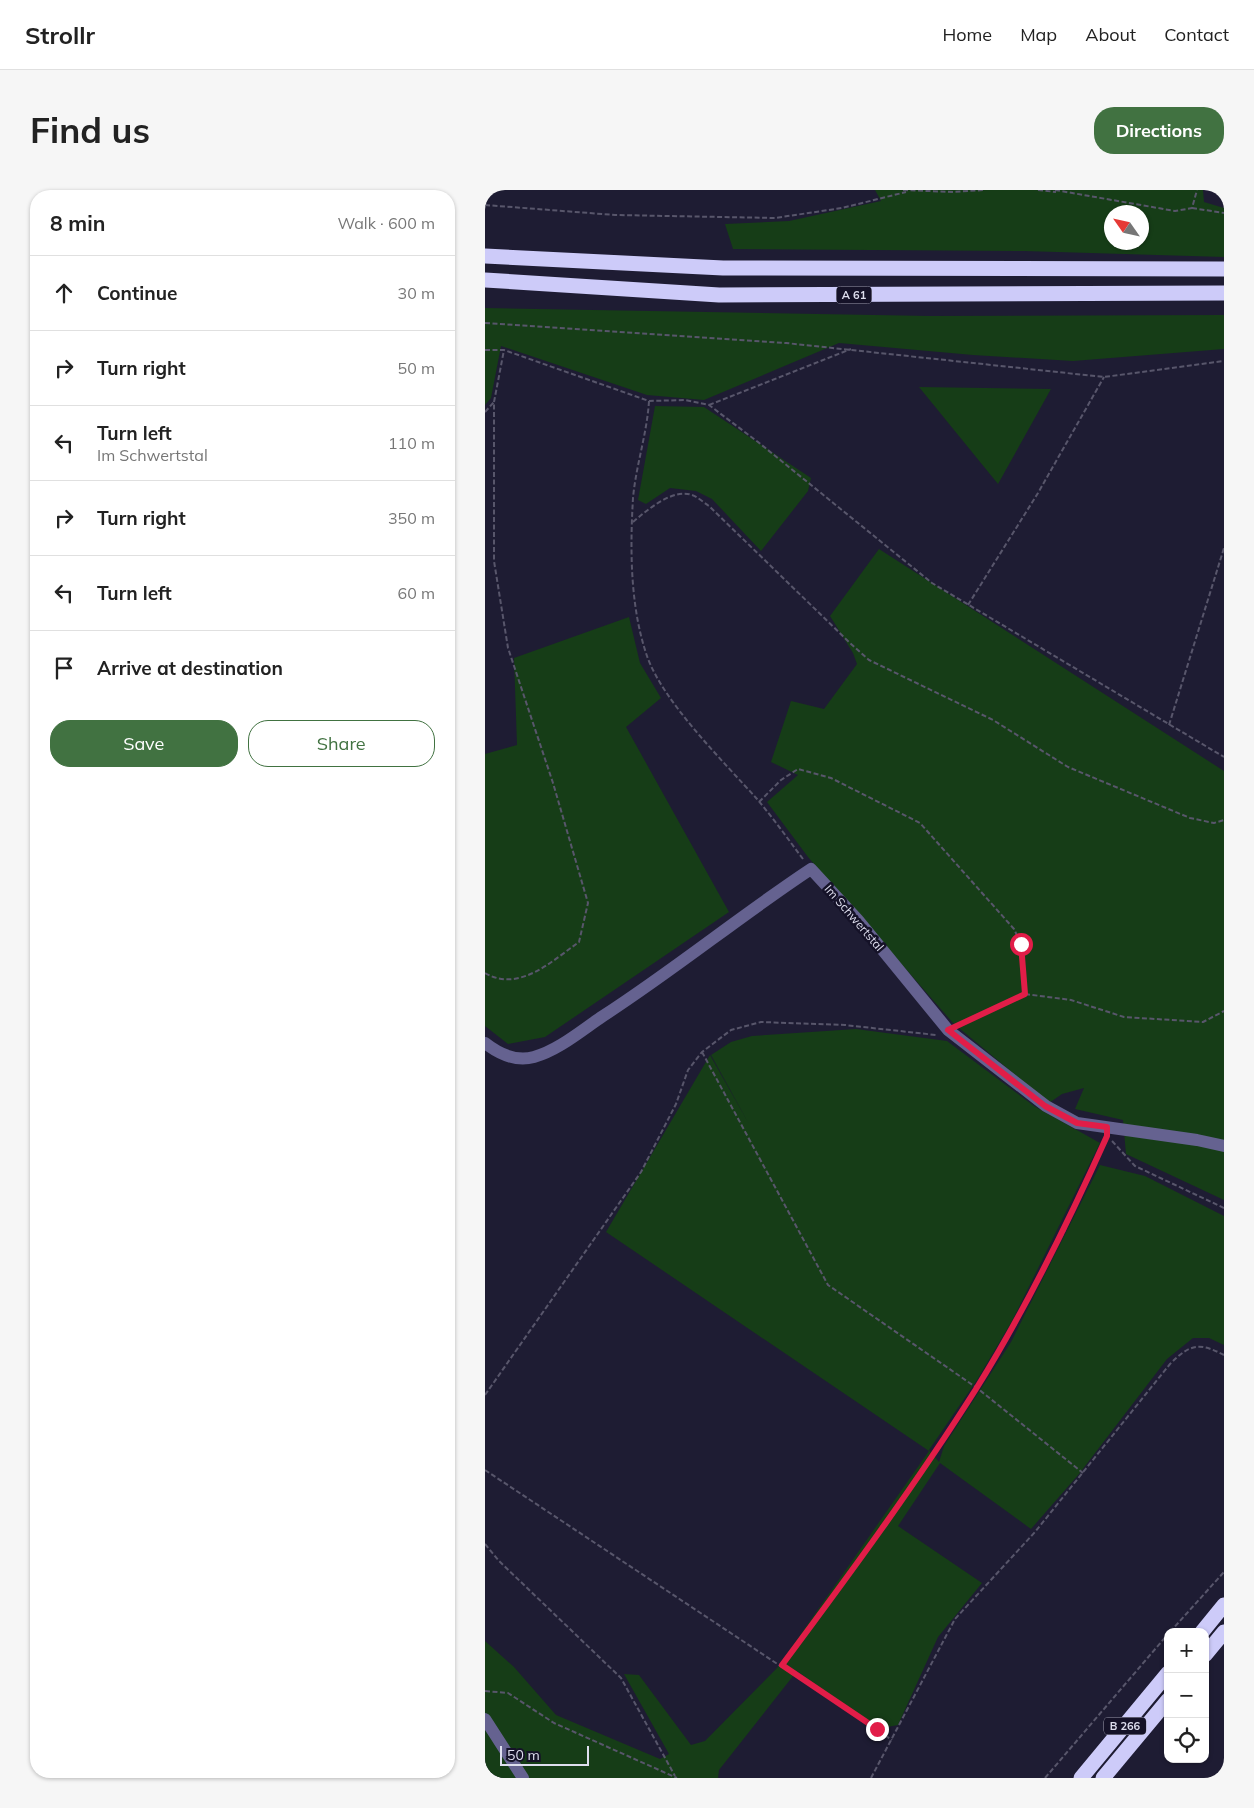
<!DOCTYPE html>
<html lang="en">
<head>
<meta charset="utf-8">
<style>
	:root { --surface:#fff; --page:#f6f6f6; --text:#222; --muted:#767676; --line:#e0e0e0; --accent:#417241 }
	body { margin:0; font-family:Mulish,sans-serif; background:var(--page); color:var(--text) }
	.controls { position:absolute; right:15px; bottom:15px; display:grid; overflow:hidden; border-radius:10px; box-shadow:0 1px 4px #0004 }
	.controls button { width:45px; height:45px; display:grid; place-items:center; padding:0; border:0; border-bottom:1px solid var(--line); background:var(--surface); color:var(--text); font:25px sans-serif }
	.compass { position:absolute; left:619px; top:15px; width:45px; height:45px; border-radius:50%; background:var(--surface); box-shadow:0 1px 4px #0004; rotate:304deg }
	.scale { position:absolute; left:15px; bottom:12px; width:89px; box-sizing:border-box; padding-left:5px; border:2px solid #dedeee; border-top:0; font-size:14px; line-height:18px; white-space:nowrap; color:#dedeee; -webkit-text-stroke:4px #151228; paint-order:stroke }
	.stop { position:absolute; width:15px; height:15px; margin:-11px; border:4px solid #e11d48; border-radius:50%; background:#fff }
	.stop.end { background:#e11d48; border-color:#fff; box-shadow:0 1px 5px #0008 }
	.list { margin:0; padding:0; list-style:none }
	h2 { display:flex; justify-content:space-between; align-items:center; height:65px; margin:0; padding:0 20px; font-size:21px }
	h2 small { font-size:16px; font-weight:400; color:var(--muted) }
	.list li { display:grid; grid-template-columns:32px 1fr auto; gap:15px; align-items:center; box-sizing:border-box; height:75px; padding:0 20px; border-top:1px solid var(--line) }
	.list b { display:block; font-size:19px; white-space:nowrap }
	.list p { margin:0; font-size:16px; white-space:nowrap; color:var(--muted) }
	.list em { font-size:16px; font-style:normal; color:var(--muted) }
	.actions { display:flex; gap:10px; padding:15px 20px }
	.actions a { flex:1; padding:11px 0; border:1px solid var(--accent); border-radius:20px; text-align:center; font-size:18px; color:var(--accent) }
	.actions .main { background:var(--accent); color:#fff }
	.icon { flex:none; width:28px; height:28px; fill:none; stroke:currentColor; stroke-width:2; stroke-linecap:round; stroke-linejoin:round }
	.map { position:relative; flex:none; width:739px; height:1588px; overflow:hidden; border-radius:20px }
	header { display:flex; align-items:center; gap:30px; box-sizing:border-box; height:70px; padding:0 25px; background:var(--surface); border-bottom:1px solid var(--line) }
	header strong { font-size:24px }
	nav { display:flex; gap:28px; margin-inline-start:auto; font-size:18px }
	.intro { display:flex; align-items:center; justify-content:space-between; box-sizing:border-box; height:120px; padding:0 30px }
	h1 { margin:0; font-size:35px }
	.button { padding:12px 22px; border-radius:20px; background:var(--accent); color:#fff; font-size:18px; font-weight:700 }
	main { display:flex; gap:30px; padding:0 30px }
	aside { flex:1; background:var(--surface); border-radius:20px; box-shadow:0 1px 4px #0004 }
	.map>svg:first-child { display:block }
	.green { fill:#163d17; fill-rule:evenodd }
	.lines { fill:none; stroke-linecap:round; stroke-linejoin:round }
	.path { stroke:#58566b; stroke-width:2; stroke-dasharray:5 2.5; stroke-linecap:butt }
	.minor { stroke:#656290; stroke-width:12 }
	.highway { stroke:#cdcbf9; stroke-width:15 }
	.route { stroke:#e11d48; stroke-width:6 }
	.labels { text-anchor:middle; stroke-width:5; stroke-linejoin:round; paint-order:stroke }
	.shield { fill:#151228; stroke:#a2a1b3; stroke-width:1 }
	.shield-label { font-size:11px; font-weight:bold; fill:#dedeee }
	.street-label { font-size:12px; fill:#dedeee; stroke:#151228 }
</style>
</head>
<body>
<header>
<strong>Strollr</strong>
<nav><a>Home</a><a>Map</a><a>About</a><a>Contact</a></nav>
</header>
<div class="intro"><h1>Find us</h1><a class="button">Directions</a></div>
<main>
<aside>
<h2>8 min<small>Walk · 600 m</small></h2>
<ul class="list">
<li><svg class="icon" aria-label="ahead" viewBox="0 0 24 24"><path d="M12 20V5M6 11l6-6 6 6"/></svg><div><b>Continue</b></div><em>30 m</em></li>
<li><svg class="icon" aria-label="right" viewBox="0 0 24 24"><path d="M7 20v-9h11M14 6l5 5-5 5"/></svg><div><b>Turn right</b></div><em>50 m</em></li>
<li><svg class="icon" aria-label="left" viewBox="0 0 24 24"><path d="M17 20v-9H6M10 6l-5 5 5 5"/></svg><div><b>Turn left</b><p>Im Schwertstal</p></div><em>110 m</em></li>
<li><svg class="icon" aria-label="right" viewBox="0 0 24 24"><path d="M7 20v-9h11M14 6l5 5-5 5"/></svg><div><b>Turn right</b></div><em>350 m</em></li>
<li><svg class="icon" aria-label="left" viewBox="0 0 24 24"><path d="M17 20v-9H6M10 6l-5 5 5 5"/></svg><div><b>Turn left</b></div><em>60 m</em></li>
<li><svg class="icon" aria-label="arrive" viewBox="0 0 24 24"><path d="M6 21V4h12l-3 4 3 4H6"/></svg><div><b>Arrive at destination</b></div></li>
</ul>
<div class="actions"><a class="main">Save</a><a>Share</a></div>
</aside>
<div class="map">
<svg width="739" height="1588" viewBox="0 0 739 1588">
	<rect width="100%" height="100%" fill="#1e1c33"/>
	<!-- green -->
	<g class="green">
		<path d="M390 0H718L719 12 739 18V67L539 61 248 59 240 34 304 31 396 11ZM626 22H656V52H626Z"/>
		<polygon points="0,118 444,126 739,125 739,159 588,171 488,165 354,153 219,210 162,205 16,156 6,208 0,215"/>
		<polygon points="434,197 566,199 513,294"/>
		<polygon points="170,216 219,217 326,288 323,301 276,361 227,309 211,301 185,298 161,314 153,310"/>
		<polygon points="394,359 739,581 739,1010 641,964 638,930 590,919 599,898 577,904 564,913 468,833 323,667 282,612 313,585 286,572 306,511 339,519 372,474 368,463 345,426"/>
		<polygon points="144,427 155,473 176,508 141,537 244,722 60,847 23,854 0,836 0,564 32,555 29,468"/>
		<polygon points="371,839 462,851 549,916 615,953 527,1131 492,1190 444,1260 454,1272 459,1256 526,1152 615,975 660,986 739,1026 739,1155 724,1148 708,1148 682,1169 594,1284 546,1339 455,1273 413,1336 497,1393 453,1447 413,1535 392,1539 312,1481 234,1580 233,1588 0,1588 0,1451 29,1477 71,1525 175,1569 184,1564 139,1484 154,1485 206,1555 220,1551 292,1478 444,1261 121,1042 225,865 264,934 226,865 246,852 267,846"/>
	</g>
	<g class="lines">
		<!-- path -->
		<g class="path">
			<polyline points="418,0 468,2 499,0"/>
			<polyline points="553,0 571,2"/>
			<polyline points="570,0 690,21 707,18 712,0"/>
			<polyline points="0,15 130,25 290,28 357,18 421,2"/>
			<polyline points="707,18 739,23"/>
			<polyline points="0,133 301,153 619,187 739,171"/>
			<polyline points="0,160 19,160 164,211 200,210 224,215 273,252 447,393 739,567"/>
			<path d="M164 211C162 244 151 275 148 308 145 359 145 417 162 466 178 512 239 572 272 609 288 628 303 649 318 669"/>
			<polyline points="224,215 366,159"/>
			<polyline points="0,222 9,212"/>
			<path d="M148 332C162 320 188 298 207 305 213 307 219 313 224 316L365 453 384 470 508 530 583 577 705 628 729 633 739 630"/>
			<polyline points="483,415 553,303 619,187"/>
			<polyline points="684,535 739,358"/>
			<polyline points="274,612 296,590 313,579 346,588 435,633 529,739 536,754 540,804 476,834"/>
			<path d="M0 783C34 803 67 771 94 752L103 713 68 593 23 458 9 371V212L19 160"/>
			<polyline points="540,804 586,810 639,827 718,832 739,821"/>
			<polyline points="217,862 343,1095 492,1198 598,1283"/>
			<polyline points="627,951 650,976 739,1018"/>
			<polyline points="0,1205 156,982 191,914 203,880 217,862 246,840 276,832 360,835 451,845"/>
			<polyline points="0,1280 407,1550"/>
			<polyline points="0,1354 14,1371 136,1488 190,1586"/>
			<polyline points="685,1442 739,1382"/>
			<polyline points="297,1475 402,1334 492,1198 579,1042 621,949"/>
			<polyline points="0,1501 23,1503 69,1533 192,1588"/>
			<path d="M386 1588 470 1429 550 1342 685 1174C705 1154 714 1152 739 1165"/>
			<polyline points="560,1588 683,1444"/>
		</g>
		<!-- minor -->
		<g class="minor">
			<path d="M0 853C14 864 31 872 49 867 74 860 97 840 118 826 189 780 255 726 326 679L373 730 463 840 561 916 592 933 712 950 739 956"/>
			<polyline points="0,1529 38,1588"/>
		</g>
		<!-- highway -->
		<g class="highway">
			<polyline points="0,66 238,78 739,79"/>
			<polyline points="0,90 234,105 739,103"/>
			<polyline points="717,1442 739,1415"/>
			<polyline points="720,1465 739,1442"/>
			<polyline points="596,1588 683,1483"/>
			<polyline points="618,1588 683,1510"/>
		</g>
	</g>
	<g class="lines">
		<!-- route -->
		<path class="route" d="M392 1539 297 1475C364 1385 431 1294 491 1199 541 1119 583 1033 622 946V937L592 933 560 916 463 840 540 804 536 754"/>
	</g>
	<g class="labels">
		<!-- shield labels -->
		<g class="shield">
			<rect x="351.5" y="96.5" width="35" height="17" rx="4"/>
			<rect x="619" y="1527.5" width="42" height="17" rx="4"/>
		</g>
		<g class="shield-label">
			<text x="369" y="109">A 61</text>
			<text x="640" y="1540">B 266</text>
		</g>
		<!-- street labels -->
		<g class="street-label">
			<text transform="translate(369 728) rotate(49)" y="4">Im Schwertstal</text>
		</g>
	</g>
</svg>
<div class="controls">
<button>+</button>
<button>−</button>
<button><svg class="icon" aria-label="locate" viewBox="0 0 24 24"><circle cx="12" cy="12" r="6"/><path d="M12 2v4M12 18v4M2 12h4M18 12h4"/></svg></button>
</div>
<svg class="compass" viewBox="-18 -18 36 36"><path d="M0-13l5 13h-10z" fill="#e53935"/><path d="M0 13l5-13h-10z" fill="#767676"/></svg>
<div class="scale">50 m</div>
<div class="stop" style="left:536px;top:754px"></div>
<div class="stop end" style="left:392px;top:1539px"></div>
</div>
</main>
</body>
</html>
